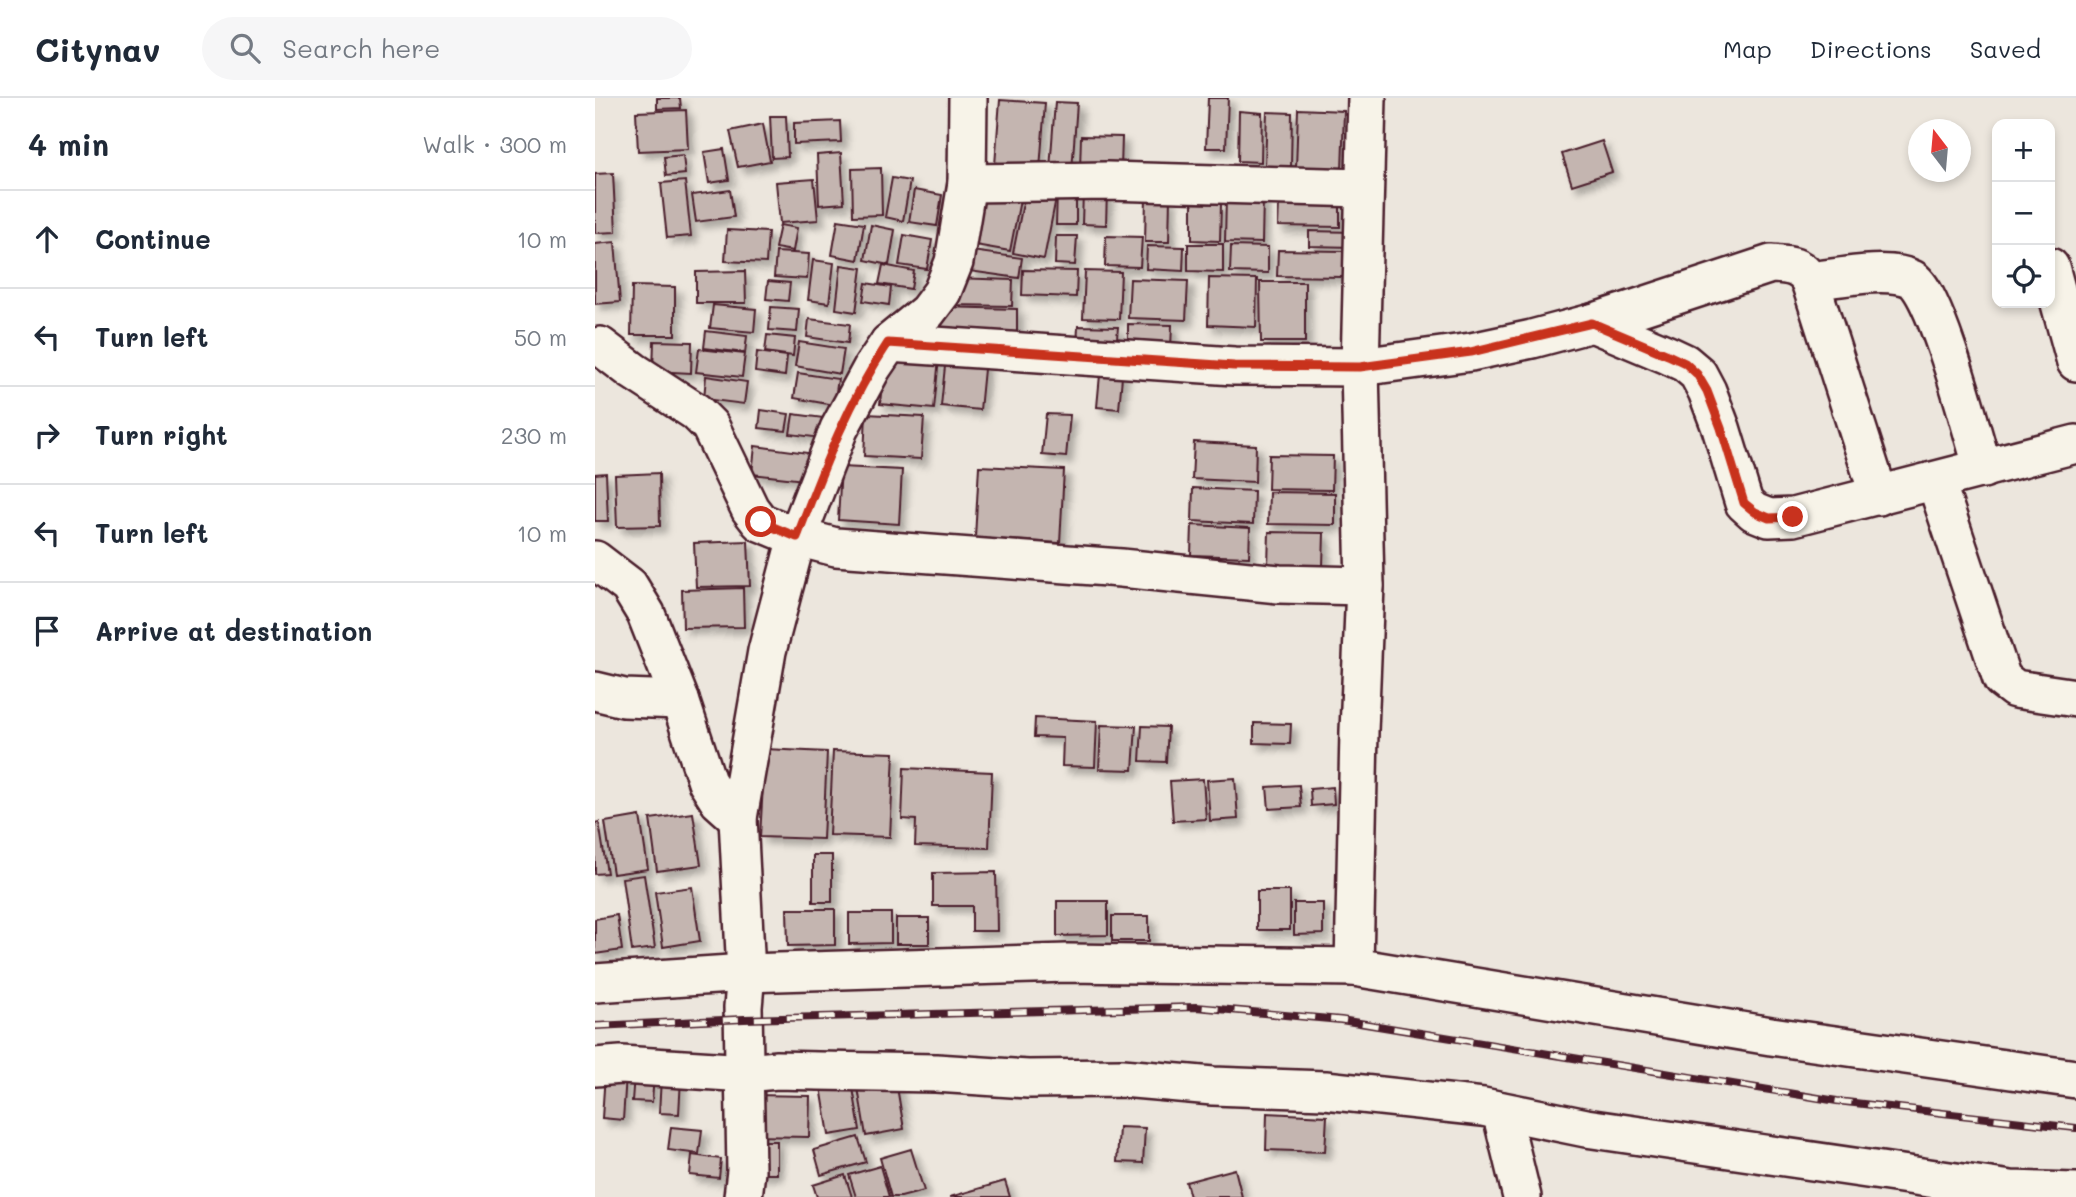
<!DOCTYPE html>
<html lang="en">
<head>
<meta charset="utf-8">
<style>
	:root { --surface:#fff; --page:#f6f6f7; --text:#1f2937; --muted:#747a83; --line:#e0e1e3 }
	body { margin:0; font-family:Mali,sans-serif; background:var(--page); color:var(--text) }
	.controls { position:absolute; right:21px; top:21px; display:grid; overflow:hidden; border-radius:14px; box-shadow:0 4px 10px #0003 }
	.controls button { width:63px; height:63px; display:grid; place-items:center; padding:0; border:0; border-bottom:2px solid var(--line); background:var(--surface); color:var(--text); font:35px sans-serif }
	.compass { position:absolute; left:1313px; top:21px; width:63px; height:63px; border-radius:50%; background:var(--surface); box-shadow:0 4px 10px #0003; rotate:344deg }
	.stop { position:absolute; width:21px; height:21px; margin:-16px; border:5px solid #c8321e; border-radius:50%; background:#fff }
	.stop.end { background:#c8321e; border-color:#fff; box-shadow:0 2px 7px #0008 }
	.list { margin:0; padding:0; list-style:none }
	h2 { display:flex; justify-content:space-between; align-items:center; height:91px; margin:0; padding:0 28px; font-size:30px }
	h2 small { font-size:23px; font-weight:400; color:var(--muted) }
	.list li { display:grid; grid-template-columns:46px 1fr auto; gap:21px; align-items:center; box-sizing:border-box; height:98px; padding:0 28px; border-top:2px solid var(--line) }
	.list b { display:block; font-size:26px; white-space:nowrap }
	.list em { font-size:23px; font-style:normal; color:var(--muted) }
	.icon { flex:none; width:38px; height:38px; fill:none; stroke:currentColor; stroke-width:2; stroke-linecap:round; stroke-linejoin:round }
	.map { position:relative; flex:none; width:1481px; height:1099px; overflow:hidden }
	header { display:flex; align-items:center; gap:42px; box-sizing:border-box; height:98px; padding:0 35px; background:var(--surface); border-bottom:2px solid var(--line) }
	header strong { font-size:33px }
	nav { display:flex; gap:38px; margin-inline-start:auto; font-size:24px }
	.search { width:490px; height:63px; background:var(--page); display:flex; align-items:center; gap:18px; box-sizing:border-box; padding:0 24px; border-radius:38px; color:var(--muted); font-size:26px }
	main { display:flex }
	aside { flex:1; background:var(--surface) }
	.map>svg:first-child { display:block }
	.building { fill:#c4b5b0; stroke:#4a1f2b; stroke-width:2; filter:url(#shadow) }
	.lines { fill:none; stroke-linecap:round; stroke-linejoin:round }
	.minor-casing { stroke:#4a1f2b; stroke-width:42 }
	.minor { stroke:#f7f3e8; stroke-width:37 }
	.rail-casing { stroke:#4a1f2b; stroke-width:8 }
	.rail { stroke:#f7f3e8; stroke-width:5; stroke-dasharray:16; stroke-linecap:butt }
	.route { stroke:#c8321e; stroke-width:9 }
</style>
</head>
<body>
<header>
<strong>Citynav</strong>
<div class="search"><svg class="icon" aria-label="search" viewBox="0 0 24 24"><circle cx="10" cy="10" r="6"/><path d="M15 15l6 6"/></svg>Search here</div>
<nav><a>Map</a><a>Directions</a><a>Saved</a></nav>
</header>
<main>
<aside>
<h2>4 min<small>Walk · 300 m</small></h2>
<ul class="list">
<li><svg class="icon" aria-label="ahead" viewBox="0 0 24 24"><path d="M12 20V5M6 11l6-6 6 6"/></svg><div><b>Continue</b></div><em>10 m</em></li>
<li><svg class="icon" aria-label="left" viewBox="0 0 24 24"><path d="M17 20v-9H6M10 6l-5 5 5 5"/></svg><div><b>Turn left</b></div><em>50 m</em></li>
<li><svg class="icon" aria-label="right" viewBox="0 0 24 24"><path d="M7 20v-9h11M14 6l5 5-5 5"/></svg><div><b>Turn right</b></div><em>230 m</em></li>
<li><svg class="icon" aria-label="left" viewBox="0 0 24 24"><path d="M17 20v-9H6M10 6l-5 5 5 5"/></svg><div><b>Turn left</b></div><em>10 m</em></li>
<li><svg class="icon" aria-label="arrive" viewBox="0 0 24 24"><path d="M6 21V4h12l-3 4 3 4H6"/></svg><div><b>Arrive at destination</b></div></li>
</ul>
</aside>
<div class="map">
<svg width="1481" height="1099" viewBox="0 0 1481 1099">
	<defs>
		<filter id="shadow"><feDropShadow dx="6" dy="6" stdDeviation="3.5" flood-color="#0004"/></filter>
	</defs>
	<rect width="100%" height="100%" fill="#ece6dd"/>
	<filter id="ink" filterUnits="userSpaceOnUse"><feTurbulence type="fractalNoise" baseFrequency=".0143" numOctaves="2"/><feDisplacementMap in="SourceGraphic" scale="14" xChannelSelector="R" yChannelSelector="G"/><feConvolveMatrix kernelMatrix="1 2 1 2 8 2 1 2 1" color-interpolation-filters="sRGB"/></filter>
	<g filter="url(#ink)">
		<!-- building -->
		<g class="building">
			<polygon points="62,0 85,0 86,10 62,11"/>
			<polygon points="613,0 633,0 631,50 611,50"/>
			<polygon points="405,2 450,5 445,71 400,67"/>
			<polygon points="460,4 482,5 477,73 455,71"/>
			<polygon points="703,11 749,13 747,73 701,71"/>
			<polygon points="91,12 93,51 43,53 41,14"/>
			<polygon points="644,13 667,15 666,64 643,63"/>
			<polygon points="672,14 697,15 696,69 670,68"/>
			<polygon points="175,18 191,18 193,59 177,60"/>
			<polygon points="245,23 246,44 199,46 199,25"/>
			<polygon points="168,26 175,63 143,69 135,33"/>
			<polygon points="486,38 527,39 526,71 485,70"/>
			<polygon points="1007,43 1017,74 977,87 967,56"/>
			<polygon points="129,51 134,82 114,85 109,54"/>
			<polygon points="246,55 249,105 224,107 222,57"/>
			<polygon points="88,57 90,76 71,78 69,59"/>
			<polygon points="286,70 287,117 258,118 257,71"/>
			<polygon points="18,75 21,134 0,135 0,76"/>
			<polygon points="297,80 315,83 308,123 290,119"/>
			<polygon points="219,81 223,122 185,125 181,84"/>
			<polygon points="90,83 96,138 72,140 66,85"/>
			<polygon points="391,90 426,97 415,153 380,147"/>
			<polygon points="135,92 139,119 101,124 97,97"/>
			<polygon points="319,92 347,97 342,128 314,124"/>
			<polygon points="488,92 512,92 511,127 487,126"/>
			<polygon points="462,94 481,95 481,127 461,127"/>
			<polygon points="430,95 461,100 449,161 418,155"/>
			<polygon points="631,98 668,99 667,145 630,144"/>
			<polygon points="551,99 575,99 574,144 550,144"/>
			<polygon points="597,105 626,106 625,143 597,142"/>
			<polygon points="684,105 745,106 745,129 683,128"/>
			<polygon points="243,122 269,126 263,162 237,157"/>
			<polygon points="185,127 202,130 198,153 180,150"/>
			<polygon points="276,127 300,132 294,167 270,162"/>
			<polygon points="132,132 173,134 171,165 130,163"/>
			<polygon points="714,133 759,134 759,149 714,148"/>
			<polygon points="309,137 337,142 332,171 304,167"/>
			<polygon points="461,138 482,138 480,167 460,166"/>
			<polygon points="511,138 547,139 545,169 510,168"/>
			<polygon points="20,144 25,204 0,206 0,146"/>
			<polygon points="593,146 628,146 628,174 593,173"/>
			<polygon points="552,148 589,149 588,173 551,171"/>
			<polygon points="636,148 673,149 673,175 635,174"/>
			<polygon points="683,152 749,153 748,179 682,178"/>
			<polygon points="377,153 427,160 424,180 374,173"/>
			<polygon points="181,154 214,156 212,181 179,179"/>
			<polygon points="218,162 239,165 234,205 213,202"/>
			<polygon points="246,167 267,170 261,214 241,211"/>
			<polygon points="288,167 319,173 316,191 284,186"/>
			<polygon points="428,172 482,173 481,199 427,197"/>
			<polygon points="150,173 151,205 101,205 101,174"/>
			<polygon points="490,173 526,174 524,221 488,220"/>
			<polygon points="359,180 418,182 417,208 358,207"/>
			<polygon points="614,180 662,181 661,229 613,227"/>
			<polygon points="535,181 593,183 591,222 533,220"/>
			<polygon points="173,183 195,185 193,203 171,201"/>
			<polygon points="665,184 710,184 710,244 666,244"/>
			<polygon points="271,185 296,189 294,207 268,203"/>
			<polygon points="37,188 80,189 80,237 36,237"/>
			<polygon points="118,207 161,211 159,234 115,230"/>
			<polygon points="176,209 204,211 202,234 174,232"/>
			<polygon points="346,209 422,211 422,244 345,242"/>
			<polygon points="214,221 255,226 253,245 212,239"/>
			<polygon points="533,226 577,227 576,250 533,248"/>
			<polygon points="483,228 523,229 521,251 482,250"/>
			<polygon points="111,233 152,238 150,255 109,250"/>
			<polygon points="172,237 200,240 198,258 170,254"/>
			<polygon points="59,243 97,244 96,275 58,273"/>
			<polygon points="204,244 249,251 245,276 200,268"/>
			<polygon points="104,251 150,256 147,279 101,274"/>
			<polygon points="162,254 192,258 190,278 160,274"/>
			<polygon points="290,255 344,260 339,311 285,306"/>
			<polygon points="351,258 390,261 385,312 346,308"/>
			<polygon points="506,266 528,268 524,311 502,309"/>
			<polygon points="203,275 243,281 239,307 199,300"/>
			<polygon points="111,278 152,284 149,306 109,301"/>
			<polygon points="166,312 194,316 191,333 164,330"/>
			<polygon points="198,316 229,320 226,340 195,336"/>
			<polygon points="271,316 329,319 326,361 269,358"/>
			<polygon points="451,316 475,317 471,359 447,357"/>
			<polygon points="599,344 661,347 660,384 597,381"/>
			<polygon points="160,348 213,355 209,382 157,376"/>
			<polygon points="674,357 738,358 737,392 673,391"/>
			<polygon points="384,368 469,372 465,445 380,440"/>
			<polygon points="246,369 307,372 304,426 243,422"/>
			<polygon points="11,375 13,423 0,423 0,376"/>
			<polygon points="64,375 65,428 22,429 20,377"/>
			<polygon points="598,390 659,393 658,426 597,423"/>
			<polygon points="674,394 740,395 740,427 673,426"/>
			<polygon points="597,427 655,430 654,459 596,457"/>
			<polygon points="674,434 729,435 728,468 673,467"/>
			<polygon points="153,443 155,488 101,489 99,445"/>
			<polygon points="148,490 149,529 88,530 87,492"/>
			<polygon points="440,620 502,623 500,669 467,668 468,640 439,639"/>
			<polygon points="659,625 696,626 695,646 659,645"/>
			<polygon points="506,627 541,628 538,672 504,671"/>
			<polygon points="547,628 573,629 571,664 545,663"/>
			<polygon points="170,651 232,654 228,741 165,739"/>
			<polygon points="238,653 299,655 295,739 234,737"/>
			<polygon points="309,670 397,674 394,750 320,748 321,722 307,721"/>
			<polygon points="640,680 643,721 615,723 612,682"/>
			<polygon points="608,681 611,721 578,723 575,683"/>
			<polygon points="704,687 706,709 674,711 672,689"/>
			<polygon points="738,689 739,706 716,708 715,691"/>
			<polygon points="98,715 106,767 62,773 55,721"/>
			<polygon points="45,718 53,771 18,776 10,724"/>
			<polygon points="4,724 12,775 0,776 0,725"/>
			<rect x="218" y="757" width="19" height="47"/>
			<polygon points="401,774 402,833 377,833 377,808 338,808 338,775"/>
			<polygon points="49,777 60,850 37,853 27,780"/>
			<polygon points="97,789 105,843 68,849 60,794"/>
			<rect x="662" y="793" width="33" height="39"/>
			<polygon points="462,803 513,803 513,837 462,838"/>
			<polygon points="699,805 728,805 728,836 699,837"/>
			<polygon points="192,811 240,811 240,847 193,848"/>
			<polygon points="254,815 296,815 296,845 254,846"/>
			<polygon points="22,817 27,852 0,856 0,821"/>
			<rect x="517" y="818" width="37" height="25"/>
			<rect x="301" y="820" width="33" height="26"/>
			<polygon points="10,976 31,977 28,1022 7,1020"/>
			<polygon points="39,976 59,977 57,1004 37,1003"/>
			<polygon points="66,980 86,981 84,1016 64,1015"/>
			<polygon points="301,983 309,1031 271,1038 263,990"/>
			<polygon points="257,984 265,1032 234,1037 226,989"/>
			<polygon points="158,997 215,998 214,1039 158,1038"/>
			<polygon points="672,1015 732,1018 730,1054 671,1052"/>
			<polygon points="76,1029 107,1032 104,1056 73,1052"/>
			<polygon points="524,1029 550,1030 548,1065 522,1064"/>
			<polygon points="263,1039 271,1064 226,1077 219,1052"/>
			<polygon points="163,1043 182,1043 182,1076 162,1076"/>
			<polygon points="316,1051 329,1093 306,1099 296,1099 285,1060"/>
			<polygon points="97,1057 126,1061 124,1080 95,1077"/>
			<polygon points="285,1068 294,1099 261,1099 254,1077"/>
			<polygon points="640,1071 647,1099 595,1099 591,1084"/>
			<polygon points="250,1077 257,1099 222,1099 218,1087"/>
			<polygon points="410,1083 415,1099 355,1099"/>
		</g>
		<g class="lines">
			<!-- minor casing -->
			<g class="minor-casing">
				<g id="minor">
					<polyline points="372,85 512,83 769,90"/>
					<polyline points="1455,169 1481,264"/>
					<path d="M1215 183C1242 180 1293 169 1317 181 1341 194 1378 338 1388 371"/>
					<polyline points="997,225 1073,257 1090,265 1103,276 1112,293 1126,330 1149,405 1159,414 1174,420 1198,419 1481,346"/>
					<path d="M294 245 639 268 765 269 876 254 937 241 997 225 1176 166C1193 167 1206 167 1215 183L1284 398"/>
					<polyline points="5,248 38,273 101,314 115,328 155,411 165,424 202,439 241,449 526,470 684,486 770,488"/>
					<polyline points="1341,384 1407,581 1420,591 1481,600"/>
					<polyline points="0,462 34,488 51,516 85,602 112,684 124,703 143,720"/>
					<polyline points="0,593 29,600 85,602"/>
					<polyline points="759,869 764,633 770,488 765,269 772,0"/>
					<polyline points="0,885 151,875 473,865 759,869 1176,938 1481,981"/>
					<polyline points="0,969 26,967 151,975 182,972 223,973 341,975 433,981 527,980 618,988 730,992 888,1009 991,1030 1416,1092 1481,1094"/>
					<polyline points="906,1013 927,1099"/>
					<polyline points="148,1099 151,1073 148,909 151,875 143,720 172,553 202,439 244,331 277,270 294,245 332,214 347,194 359,164 372,85 373,0"/>
				</g>
			</g>
			<!-- minor -->
			<use href="#minor" class="minor"/>
			<!-- rail casing -->
			<g class="rail-casing">
				<polyline id="rail" points="0,928 149,921 601,909 746,922 1242,1003 1481,1030"/>
			</g>
			<!-- rail -->
			<use href="#rail" class="rail"/>
		</g>
	</g>
	<g class="lines" filter="url(#ink)">
		<!-- route -->
		<path class="route" d="M166 424 202 439C228 371 252 306 293 245L639 268 765 269 876 254 997 225 1073 257 1090 265 1102 276 1112 293 1126 330 1149 405 1160 414 1174 420 1198 419"/>
	</g>
</svg>
<div class="controls">
<button>+</button>
<button>−</button>
<button><svg class="icon" aria-label="locate" viewBox="0 0 24 24"><circle cx="12" cy="12" r="6"/><path d="M12 2v4M12 18v4M2 12h4M18 12h4"/></svg></button>
</div>
<svg class="compass" viewBox="-18 -18 36 36"><path d="M0-13l5 13h-10z" fill="#e53935"/><path d="M0 13l5-13h-10z" fill="#747a83"/></svg>
<div class="stop" style="left:166px;top:424px"></div>
<div class="stop end" style="left:1198px;top:419px"></div>
</div>
</main>
</body>
</html>
